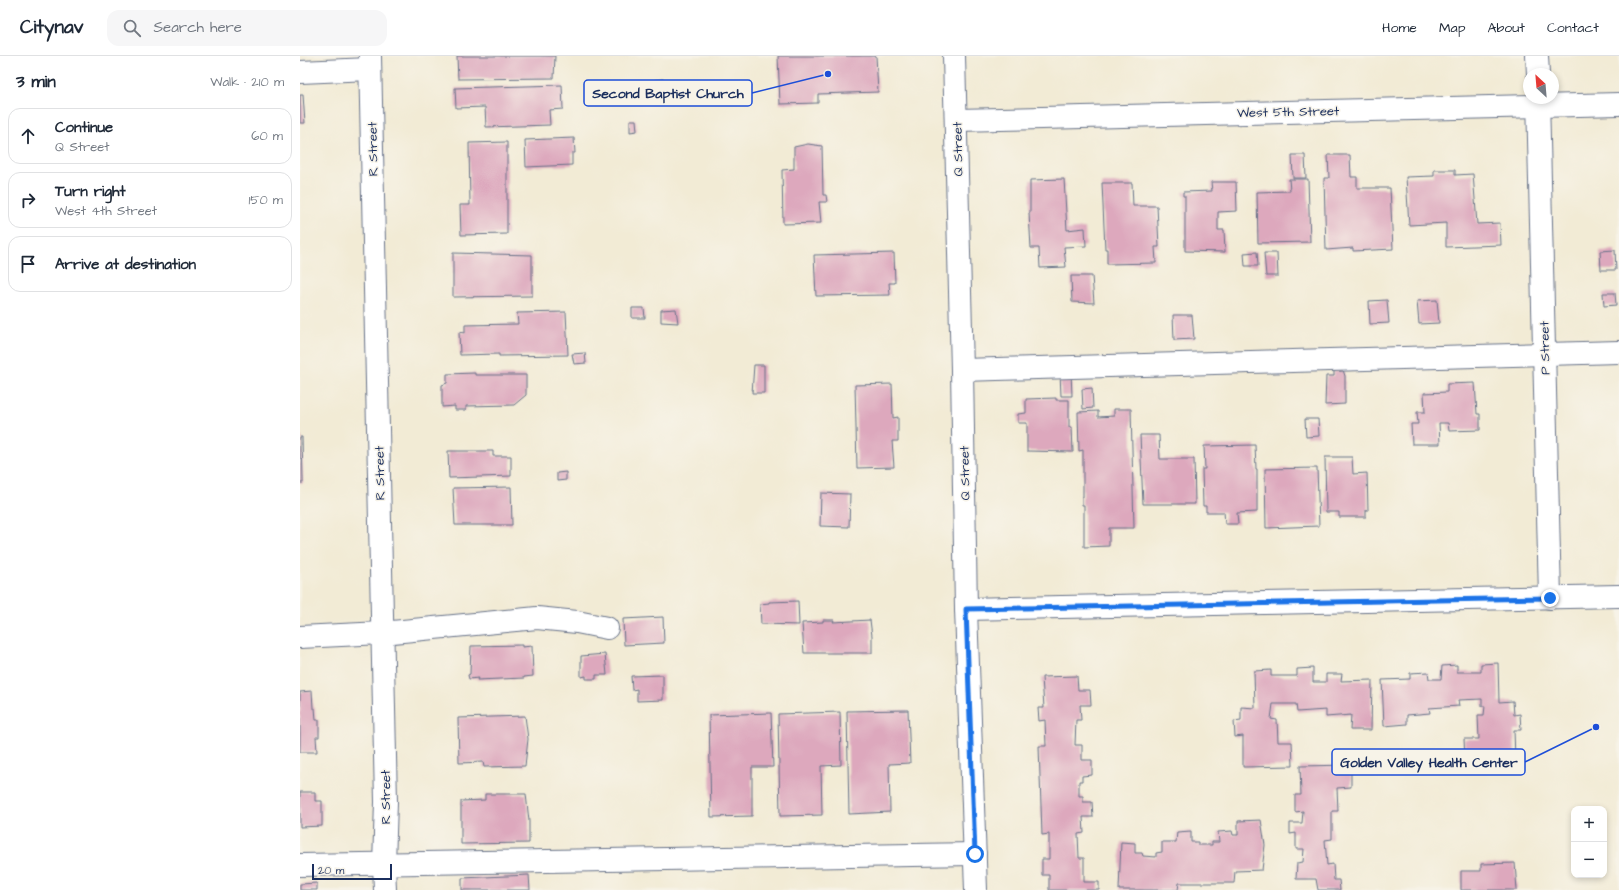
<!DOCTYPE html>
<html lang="en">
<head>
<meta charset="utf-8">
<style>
	:root { --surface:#fff; --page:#f6f6f7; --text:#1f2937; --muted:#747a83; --line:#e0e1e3 }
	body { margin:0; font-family:"Architects Daughter",sans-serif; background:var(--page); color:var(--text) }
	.controls { position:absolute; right:12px; bottom:12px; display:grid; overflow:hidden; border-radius:8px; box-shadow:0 2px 6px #0003 }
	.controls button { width:36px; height:36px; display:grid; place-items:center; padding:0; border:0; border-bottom:1px solid var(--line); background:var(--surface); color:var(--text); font:20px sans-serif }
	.compass { position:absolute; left:1223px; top:12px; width:36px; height:36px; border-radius:50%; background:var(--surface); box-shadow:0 2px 6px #0003; rotate:334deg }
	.scale { position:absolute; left:12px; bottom:10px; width:80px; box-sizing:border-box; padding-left:4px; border:2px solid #1b2f5e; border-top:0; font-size:11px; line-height:14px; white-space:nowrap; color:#1b2f5e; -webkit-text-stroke:3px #f7f3e8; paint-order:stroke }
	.stop { position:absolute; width:12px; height:12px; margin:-9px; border:3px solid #1a73e8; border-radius:50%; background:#fff }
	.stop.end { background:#1a73e8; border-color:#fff; box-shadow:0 1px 4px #0008 }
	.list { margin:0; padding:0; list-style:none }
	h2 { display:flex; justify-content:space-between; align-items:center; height:52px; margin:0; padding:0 16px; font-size:17px }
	h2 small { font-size:13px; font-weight:400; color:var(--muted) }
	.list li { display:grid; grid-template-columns:26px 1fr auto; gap:12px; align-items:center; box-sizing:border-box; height:56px; margin:0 8px 8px; padding:0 8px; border:1px solid var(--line); border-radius:12px }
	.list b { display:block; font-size:15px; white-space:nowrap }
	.list p { margin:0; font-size:13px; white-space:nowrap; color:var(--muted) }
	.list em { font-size:13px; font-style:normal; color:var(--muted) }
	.icon { flex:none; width:22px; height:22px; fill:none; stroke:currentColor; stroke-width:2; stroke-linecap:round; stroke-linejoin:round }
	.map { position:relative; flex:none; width:1319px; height:834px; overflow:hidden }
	header { display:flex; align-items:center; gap:24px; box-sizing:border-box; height:56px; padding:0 20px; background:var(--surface); border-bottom:1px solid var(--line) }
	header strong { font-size:19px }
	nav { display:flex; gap:22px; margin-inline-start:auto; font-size:14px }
	.search { width:280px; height:36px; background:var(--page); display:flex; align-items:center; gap:10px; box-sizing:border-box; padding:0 14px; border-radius:12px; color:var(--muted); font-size:15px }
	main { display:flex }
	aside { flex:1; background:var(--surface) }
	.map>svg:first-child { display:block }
	.building { fill:#dda8bd }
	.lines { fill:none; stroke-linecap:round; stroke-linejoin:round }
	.minor-casing { stroke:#667188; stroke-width:24 }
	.minor { stroke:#fff; stroke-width:22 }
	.route { stroke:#1a73e8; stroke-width:5 }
	.labels { text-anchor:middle; stroke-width:3; stroke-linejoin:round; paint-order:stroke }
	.street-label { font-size:13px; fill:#1b2f5e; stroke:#f7f3e8 }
	.leader { fill:none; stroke:#1d4ed8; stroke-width:1.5 }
	.callout-dot { fill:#1d4ed8; stroke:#f7f3e8; stroke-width:1.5 }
	.callout { fill:#f7f3e8; stroke:#1d4ed8; stroke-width:1.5 }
	.callout-label { font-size:14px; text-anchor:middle; font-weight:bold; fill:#1b2f5e }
</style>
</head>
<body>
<header>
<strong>Citynav</strong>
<div class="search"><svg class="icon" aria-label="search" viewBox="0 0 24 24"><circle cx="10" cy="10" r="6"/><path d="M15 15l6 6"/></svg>Search here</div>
<nav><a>Home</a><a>Map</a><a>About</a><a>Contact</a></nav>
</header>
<main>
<aside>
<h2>3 min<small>Walk · 210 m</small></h2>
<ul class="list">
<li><svg class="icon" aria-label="ahead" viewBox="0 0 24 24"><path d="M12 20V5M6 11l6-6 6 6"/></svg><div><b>Continue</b><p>Q Street</p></div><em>60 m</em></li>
<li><svg class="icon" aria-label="right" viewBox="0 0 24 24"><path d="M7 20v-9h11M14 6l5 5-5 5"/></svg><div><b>Turn right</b><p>West 4th Street</p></div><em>150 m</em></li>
<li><svg class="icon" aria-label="arrive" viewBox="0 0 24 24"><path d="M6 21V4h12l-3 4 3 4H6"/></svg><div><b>Arrive at destination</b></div></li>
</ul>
</aside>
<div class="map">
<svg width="1319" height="834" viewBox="0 0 1319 834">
	<rect width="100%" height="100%" fill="#f7f3e8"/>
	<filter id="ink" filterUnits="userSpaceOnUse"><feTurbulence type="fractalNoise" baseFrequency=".025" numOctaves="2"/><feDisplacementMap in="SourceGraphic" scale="8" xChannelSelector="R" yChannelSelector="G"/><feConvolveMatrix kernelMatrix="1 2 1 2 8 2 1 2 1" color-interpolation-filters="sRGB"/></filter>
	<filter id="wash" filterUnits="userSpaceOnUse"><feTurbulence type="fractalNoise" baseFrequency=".012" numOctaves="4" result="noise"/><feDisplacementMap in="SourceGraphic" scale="16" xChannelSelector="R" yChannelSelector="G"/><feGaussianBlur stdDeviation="0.9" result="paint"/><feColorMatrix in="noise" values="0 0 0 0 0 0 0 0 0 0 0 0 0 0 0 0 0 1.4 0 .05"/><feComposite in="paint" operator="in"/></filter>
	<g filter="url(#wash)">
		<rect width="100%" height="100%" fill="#f2ebd5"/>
		<g id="blocks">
			<!-- building -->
			<g class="building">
				<polygon points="157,0 255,0 254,22 158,23"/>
				<polygon points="478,0 576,0 578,36 518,38 518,47 480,48"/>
				<polygon points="363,23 365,31 356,33 355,24"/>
				<polygon points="262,29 263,53 249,54 250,69 186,71 185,51 156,52 155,32"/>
				<polygon points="0,39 3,39 5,67 0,67"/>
				<polygon points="330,64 336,64 337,75 330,76"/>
				<polygon points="274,82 275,97 272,97 272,109 226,111 225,84"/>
				<polygon points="207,86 207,178 161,179 160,149 170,149 169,87"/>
				<polygon points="508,88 522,90 523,139 526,139 527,146 519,146 521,167 483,168 482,114 494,113 494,91"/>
				<polygon points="992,99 1005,99 1006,122 993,122"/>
				<polygon points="1028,99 1050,99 1051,121 1057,121 1057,132 1090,132 1093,193 1053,195 1053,192 1026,194 1024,122 1029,122"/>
				<polygon points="1134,114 1155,114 1155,119 1173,118 1177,168 1200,167 1201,189 1146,191 1146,167 1109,169 1106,121 1134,120"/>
				<polygon points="764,123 767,174 785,172 786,190 764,191 766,211 740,212 739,192 731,192 729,157 730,157 730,124"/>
				<polygon points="989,123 1008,123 1010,186 958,187 957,136 990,135"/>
				<polygon points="911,126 936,126 937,155 918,156 918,174 924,174 925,196 885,195 885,140 883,140 883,136 912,135"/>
				<polygon points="802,127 832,127 833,150 857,150 859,191 855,191 856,207 807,208 807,193 805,193"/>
				<polygon points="1315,194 1316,214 1301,214 1300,195"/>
				<polygon points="957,196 958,210 945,210 944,197"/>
				<polygon points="153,197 232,199 232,240 153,241"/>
				<polygon points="594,197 595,227 589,227 590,239 516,240 514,199"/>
				<polygon points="964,197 977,197 978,220 966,220"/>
				<polygon points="771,220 792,220 794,247 772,246"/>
				<polygon points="1303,237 1315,237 1316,249 1304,250"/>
				<polygon points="1087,244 1089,267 1070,268 1069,245"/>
				<polygon points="1137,244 1139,267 1119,268 1117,245"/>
				<polygon points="332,252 344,252 345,262 332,262"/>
				<polygon points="376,253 378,267 361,266 361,254"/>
				<polygon points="266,256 268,299 199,300 199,298 160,299 159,276 165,277 165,269 218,268 217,257"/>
				<polygon points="873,259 892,259 894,283 874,284"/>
				<polygon points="285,297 286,307 274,308 272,298"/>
				<polygon points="454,309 464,309 464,337 452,337"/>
				<polygon points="1043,314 1045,320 1045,348 1025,349 1026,320 1034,320 1034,315"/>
				<polygon points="771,316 772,340 761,340 760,317"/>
				<polygon points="175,317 175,319 226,319 226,339 214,349 166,350 166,354 155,354 155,350 142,351 142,329 147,327 147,318"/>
				<polygon points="1175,327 1177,358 1180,358 1180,374 1149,375 1148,367 1139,367 1140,388 1112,388 1111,368 1118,368 1117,356 1125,356 1124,337 1147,336 1147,328"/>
				<polygon points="592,328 593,362 598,361 598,385 592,385 594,411 557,412 555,329"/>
				<polygon points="792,332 793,352 783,353 782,333"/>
				<polygon points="756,342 756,344 769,344 769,371 772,371 773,396 727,395 727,367 718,367 718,358 726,357 726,343"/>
				<polygon points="814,353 831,353 834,472 809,472 809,490 784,491 784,449 782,449 782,441 783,441 783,394 779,395 778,356 798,355 798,361 814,360"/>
				<polygon points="1005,363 1018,363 1019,380 1006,381"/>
				<polygon points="840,379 859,379 860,403 894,403 895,448 843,448"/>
				<polygon points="0,381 2,381 3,427 0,427"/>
				<polygon points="955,389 956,413 957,413 957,456 937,457 938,468 925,468 924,456 906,456 906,450 903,450 902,413 905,413 904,390"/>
				<polygon points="148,395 193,395 193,400 211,400 211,420 149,422"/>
				<polygon points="1025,401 1052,401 1053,418 1067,417 1068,454 1066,454 1066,461 1039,461 1039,456 1026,456"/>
				<polygon points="1017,412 1019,470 966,472 965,413"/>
				<polygon points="266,416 266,424 257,425 257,417"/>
				<polygon points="211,431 212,469 155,469 153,432"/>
				<polygon points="521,437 550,438 549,471 520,470"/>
				<polygon points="498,545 499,569 461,568 460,548 469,547 469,546"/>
				<polygon points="363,561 364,587 324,589 323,563"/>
				<polygon points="523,564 534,564 533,566 570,564 572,580 572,597 504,597 502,567 523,566"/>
				<polygon points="222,589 222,591 232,590 233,620 224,621 224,622 177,624 178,622 169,623 168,619 170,618 171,590"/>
				<polygon points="305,598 307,619 296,619 296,623 286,623 286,620 281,621 281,600"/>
				<polygon points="1198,607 1199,646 1213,645 1214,659 1220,658 1221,674 1214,674 1215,703 1165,704 1164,683 1179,683 1178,659 1184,659 1185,650 1182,650 1182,643 1158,644 1159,650 1129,652 1130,657 1107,659 1107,668 1084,670 1082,624 1110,623 1110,617 1128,616 1129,623 1141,623 1142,610 1157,609 1157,616 1181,616 1181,608"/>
				<polygon points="1013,612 1013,626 1026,626 1026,618 1042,618 1041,625 1072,624 1071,674 1050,674 1051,659 1026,661 1026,654 997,656 996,648 973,648 971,663 977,664 978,686 992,686 993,710 943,711 943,680 935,681 934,665 941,664 941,651 955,652 954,615 971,614 971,620 997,620 997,613"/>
				<polygon points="363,619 363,644 337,645 337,633 332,634 331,620"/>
				<polygon points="777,620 778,634 790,634 791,649 780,649 781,664 776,664 775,689 782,689 782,704 792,704 792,719 782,720 782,725 779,725 779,740 783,740 783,746 792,746 793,761 783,761 784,777 778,778 779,802 784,802 784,826 799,826 799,834 749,834 749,819 742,819 742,803 749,803 749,778 742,779 739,690 746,690 745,664 739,665 738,652 744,652 742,621"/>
				<polygon points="12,635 13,652 15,652 16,664 19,664 19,681 16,681 17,696 0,696 0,636"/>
				<polygon points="608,654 610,707 589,708 590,756 549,758 547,655"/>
				<polygon points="540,656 541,709 521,710 522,759 480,760 478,658"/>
				<polygon points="471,657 473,711 452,711 452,760 411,761 409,659"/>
				<polygon points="225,660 228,683 225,710 184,711 183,706 159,707 158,662"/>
				<polygon points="1051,709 1051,731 1037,732 1038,755 1032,755 1032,783 1025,784 1027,809 1033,808 1034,824 1039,824 1040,834 1018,834 1016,823 996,823 997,807 1003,806 1004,793 996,793 996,777 990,778 990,767 1002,767 1003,755 995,756 995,739 1001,739 1000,710"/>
				<polygon points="0,736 15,736 15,745 22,745 22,770 0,771"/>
				<polygon points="185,738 226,738 229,765 229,787 161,788 161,745 185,744"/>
				<polygon points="961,764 965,789 962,814 935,815 934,827 879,827 878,834 819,834 821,786 835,787 835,797 842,797 843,800 856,801 856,797 862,796 862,786 876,786 877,776 891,775 891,786 898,786 898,789 912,789 912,786 919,786 918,776 932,775 933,779 938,779 938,765"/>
				<polygon points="1215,807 1217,834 1161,834 1161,815 1181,815 1181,808"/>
				<polygon points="229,819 230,834 162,834 162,822"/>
				<polygon points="17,827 17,834 0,834 0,828"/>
			</g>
		</g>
	</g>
	<g filter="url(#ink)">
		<use href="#blocks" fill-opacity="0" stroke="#667188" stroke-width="1"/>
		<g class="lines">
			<!-- minor casing -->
			<g class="minor-casing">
				<g id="minor">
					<polyline points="70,0 86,746 84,808 85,834"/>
					<polyline points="654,0 662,314 666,553 676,834"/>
					<polyline points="1237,0 1238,18"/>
					<polyline points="0,16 70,13"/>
					<polyline points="1238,42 1250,542"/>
					<polyline points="656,64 1319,48"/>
					<polyline points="662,314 1319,296"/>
					<polyline points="666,553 1319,540"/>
					<polyline points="0,581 82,577 237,562 277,566 307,572"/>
					<polyline points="0,809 675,798"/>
				</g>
			</g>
			<!-- minor -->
			<use href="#minor" class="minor"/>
		</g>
	</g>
	<g class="lines" filter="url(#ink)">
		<!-- route -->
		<polyline class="route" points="675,798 666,553 1250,542"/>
	</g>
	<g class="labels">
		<!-- street labels -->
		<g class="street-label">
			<text transform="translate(988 55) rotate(-1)" y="5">West 5th Street</text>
			<text transform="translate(72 93) rotate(-91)" y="5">R Street</text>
			<text transform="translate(657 93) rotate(-91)" y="5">Q Street</text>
			<text transform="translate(1244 292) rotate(-91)" y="5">P Street</text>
			<text transform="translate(79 417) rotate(-91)" y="5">R Street</text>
			<text transform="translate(664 417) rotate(-91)" y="5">Q Street</text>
			<text transform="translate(85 741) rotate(-90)" y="5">R Street</text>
		</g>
	</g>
	<!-- callouts -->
	<path class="leader" d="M528 18L452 37M1296 671L1225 706"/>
	<g class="callout-dot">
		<circle cx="528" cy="18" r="4"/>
		<circle cx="1296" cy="671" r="4"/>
	</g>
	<g class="callout">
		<rect x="284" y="24" width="168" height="26" rx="4"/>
		<rect x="1032" y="693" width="193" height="26" rx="4"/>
	</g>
	<g class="callout-label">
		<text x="368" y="42">Second Baptist Church</text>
		<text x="1129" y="711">Golden Valley Health Center</text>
	</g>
</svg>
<div class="controls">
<button>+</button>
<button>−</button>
</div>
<svg class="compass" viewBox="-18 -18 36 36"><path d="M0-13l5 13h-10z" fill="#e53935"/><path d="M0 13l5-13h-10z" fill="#747a83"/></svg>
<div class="scale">20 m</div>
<div class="stop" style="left:675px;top:798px"></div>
<div class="stop end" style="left:1250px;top:542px"></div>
</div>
</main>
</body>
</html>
